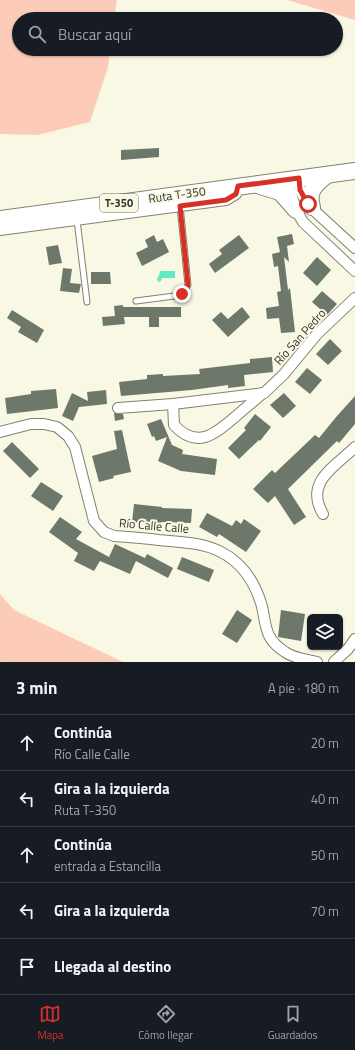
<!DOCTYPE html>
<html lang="es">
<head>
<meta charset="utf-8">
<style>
	:root { --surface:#171b24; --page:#242831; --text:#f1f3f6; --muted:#9ea1a6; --line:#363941; --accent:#d93025 }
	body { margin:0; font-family:"Titillium Web",sans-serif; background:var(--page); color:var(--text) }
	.controls { position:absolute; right:12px; bottom:12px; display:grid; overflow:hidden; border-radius:6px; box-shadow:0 1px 3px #0004 }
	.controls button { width:36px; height:36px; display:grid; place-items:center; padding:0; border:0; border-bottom:1px solid var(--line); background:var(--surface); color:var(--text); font:20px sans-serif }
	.stop { position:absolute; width:12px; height:12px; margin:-9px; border:3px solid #d93025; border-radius:50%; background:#fff }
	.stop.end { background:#d93025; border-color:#fff; box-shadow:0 1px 4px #0008 }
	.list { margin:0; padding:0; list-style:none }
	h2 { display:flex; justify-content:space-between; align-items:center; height:52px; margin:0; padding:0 16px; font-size:17px }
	h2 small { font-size:13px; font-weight:400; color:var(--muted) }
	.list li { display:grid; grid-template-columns:26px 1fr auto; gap:12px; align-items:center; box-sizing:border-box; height:56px; padding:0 16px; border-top:1px solid var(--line) }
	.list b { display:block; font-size:15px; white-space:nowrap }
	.list p { margin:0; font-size:13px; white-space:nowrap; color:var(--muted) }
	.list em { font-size:13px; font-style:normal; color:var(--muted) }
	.icon { flex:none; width:22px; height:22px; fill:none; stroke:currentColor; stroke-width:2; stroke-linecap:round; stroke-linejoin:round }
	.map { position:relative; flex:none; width:355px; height:662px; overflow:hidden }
	.search { position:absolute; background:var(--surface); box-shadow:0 1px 3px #0004; left:12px; right:12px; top:12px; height:44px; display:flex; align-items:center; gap:10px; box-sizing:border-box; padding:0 14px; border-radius:22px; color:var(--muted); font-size:15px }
	.sheet { height:332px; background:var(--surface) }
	nav { display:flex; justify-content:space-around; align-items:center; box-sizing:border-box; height:56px; border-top:1px solid var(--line); background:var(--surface); font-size:11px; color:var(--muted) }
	nav a { display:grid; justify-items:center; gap:2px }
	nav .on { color:var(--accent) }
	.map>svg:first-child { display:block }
	.green { fill:#fdccb8 }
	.water { fill:#64e9c2 }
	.building { fill:#6d786a }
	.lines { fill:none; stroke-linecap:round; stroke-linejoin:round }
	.service-casing { stroke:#828270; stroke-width:7 }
	.minor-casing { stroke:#828270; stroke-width:12 }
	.primary-casing { stroke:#828270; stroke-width:18 }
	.service { stroke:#fff; stroke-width:5 }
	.minor { stroke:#fff; stroke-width:10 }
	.primary { stroke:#fff; stroke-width:16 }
	.route { stroke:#d93025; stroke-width:5 }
	.labels { text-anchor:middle; stroke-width:4; stroke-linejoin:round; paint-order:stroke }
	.shield { fill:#f8f8e4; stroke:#6d6d62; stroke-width:1 }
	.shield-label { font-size:11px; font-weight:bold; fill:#32322a }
	.street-label { font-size:12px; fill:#32322a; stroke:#f8f8e4 }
</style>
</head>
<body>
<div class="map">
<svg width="355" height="662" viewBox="0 0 355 662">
	<rect width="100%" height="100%" fill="#f8f8e4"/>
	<!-- green -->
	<g class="green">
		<polygon points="0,0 117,0 114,19 19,19 19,49 110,49 108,67 90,122 38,135 0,134"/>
		<polygon points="287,0 355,0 355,20"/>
		<polygon points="0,594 14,610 123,662 1,662 0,661"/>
	</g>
	<!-- water -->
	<polygon class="water" points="160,271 175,271 175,278 162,278 161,281 158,282 157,278 159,276"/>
	<!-- building -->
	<g class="building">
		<polygon points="159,148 159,157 121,160 121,150"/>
		<polygon points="292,234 294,244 287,246 289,262 284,257 288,290 290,288 295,332 281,333 279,318 267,319 266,308 279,306 277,292 281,291 278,266 274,267 272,254 280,252 277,237"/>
		<polygon points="154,235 157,242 163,239 169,252 142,266 136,253 148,247 145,240"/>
		<polygon points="239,235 249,248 215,273 209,264 222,254 219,250"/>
		<polygon points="58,245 62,263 49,265 46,247"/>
		<polygon points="317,257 331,270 317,286 303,273"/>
		<polygon points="63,268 72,269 70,283 81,284 79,293 60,291"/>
		<polygon points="91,272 110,272 111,284 91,284"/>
		<polygon points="322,291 337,304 327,315 312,302"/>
		<polygon points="123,305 123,307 181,307 181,317 159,317 159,327 149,327 149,317 124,317 125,324 103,326 102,317 115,316 114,306"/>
		<polygon points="242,307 250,317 228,337 212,320 221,312 228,319"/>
		<polygon points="12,310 44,330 37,343 18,332 21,327 7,318"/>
		<polygon points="330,339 342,351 328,365 316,354"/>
		<polygon points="272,357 273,372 244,375 245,386 228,388 228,385 192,390 121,396 119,382 147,379 147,375 163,374 163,376 200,374 199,369 250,363 250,359"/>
		<polygon points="307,368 322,380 310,394 295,382"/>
		<polygon points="56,389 58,408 7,414 5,398 31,394 31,391"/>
		<polygon points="106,390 107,404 79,407 73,421 62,416 72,393 88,401 87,392"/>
		<polygon points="284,393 296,406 283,418 270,405"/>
		<polygon points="355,396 355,424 339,443 337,441 288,489 306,517 294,525 275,496 268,503 253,489 272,470 275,473 315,435 319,438 337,416"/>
		<polygon points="114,413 123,414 124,419 115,421"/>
		<polygon points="255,414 271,427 260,441 259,440 239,459 228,448 246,430 244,428"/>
		<polygon points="161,419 172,445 183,450 182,454 217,459 215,475 181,471 158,461 167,437 156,441 154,436 152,437 147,424"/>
		<polygon points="122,430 131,472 113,476 114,478 99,482 92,456 117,449 114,431"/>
		<polygon points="12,442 39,469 30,478 3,451"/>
		<polygon points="41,482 63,496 53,511 31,496"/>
		<polygon points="134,504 162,507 162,508 192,509 191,523 161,522 160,525 132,522"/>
		<polygon points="207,513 232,526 236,520 241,524 244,519 261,531 246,552 219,534 217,537 199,527"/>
		<polygon points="60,517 82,532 76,539 109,557 115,544 145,558 147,554 173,568 168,578 136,561 130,574 100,561 94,571 74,561 78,553 49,532"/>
		<polygon points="182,557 214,570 209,582 177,569"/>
		<polygon points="237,610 252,620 237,643 222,634"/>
		<polygon points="281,610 305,614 301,641 278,637"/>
	</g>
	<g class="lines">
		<!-- service casing -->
		<g class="service-casing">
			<g id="service">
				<polyline points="77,220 87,302"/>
				<polyline points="136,301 182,295 188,285 180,206"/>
			</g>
		</g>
		<!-- minor casing -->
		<g class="minor-casing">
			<g id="minor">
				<polyline points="299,178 300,190 307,204 355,248"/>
				<polyline points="287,180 296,210 303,222 355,271"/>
				<polyline points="0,230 226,200 236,194 238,186"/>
				<path d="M173 404 174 425C197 450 215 434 235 417 244 409 254 401 263 393"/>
				<polyline points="118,408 173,404 264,393 284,374 317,334 355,298"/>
				<path d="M0 432 31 424H44L57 427 68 436 75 447 94 521 104 532 114 536C129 537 144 538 159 540 180 542 202 542 221 552 241 562 254 581 261 603 267 625 263 638 285 652 295 659 306 659 317 662"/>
				<path d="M323 514C304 482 335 467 355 447"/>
				<polyline points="334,662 348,649 355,639"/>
			</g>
		</g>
		<!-- primary casing -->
		<g class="primary-casing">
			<g id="primary">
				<polyline points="260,186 280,192 296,210"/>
				<path d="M312 207C307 192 315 184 327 175"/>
				<polyline points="0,219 355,171"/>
			</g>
		</g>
		<!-- service -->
		<use href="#service" class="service"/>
		<!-- minor -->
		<use href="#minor" class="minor"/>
		<!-- primary -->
		<use href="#primary" class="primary"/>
	</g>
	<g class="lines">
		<!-- route -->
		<polyline class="route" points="182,294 188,285 180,206 226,200 236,194 238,186 299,178 300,190 308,204"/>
	</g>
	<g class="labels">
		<!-- shield labels -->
		<rect class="shield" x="100" y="194" width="38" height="18" rx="3"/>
		<g class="shield-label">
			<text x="119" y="207">T-350</text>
		</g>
		<!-- street labels -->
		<g class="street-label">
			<text transform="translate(177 195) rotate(-8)" y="4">Ruta T-350</text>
			<text transform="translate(300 337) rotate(-48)" y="4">Río San Pedro</text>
			<text transform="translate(154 526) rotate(5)" y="4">Río Calle Calle</text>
		</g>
	</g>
</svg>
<div class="controls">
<button><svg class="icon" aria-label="layers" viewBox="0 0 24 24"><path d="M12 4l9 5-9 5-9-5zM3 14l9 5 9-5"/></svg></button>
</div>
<div class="stop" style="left:308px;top:204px"></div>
<div class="stop end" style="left:182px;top:294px"></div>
<div class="search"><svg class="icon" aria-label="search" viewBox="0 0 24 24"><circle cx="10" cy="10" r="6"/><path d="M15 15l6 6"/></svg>Buscar aquí</div>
</div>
<section class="sheet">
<h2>3 min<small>A pie · 180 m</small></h2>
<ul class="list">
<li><svg class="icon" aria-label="ahead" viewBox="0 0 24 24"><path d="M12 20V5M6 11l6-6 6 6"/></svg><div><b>Continúa</b><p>Río Calle Calle</p></div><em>20 m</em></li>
<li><svg class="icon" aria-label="left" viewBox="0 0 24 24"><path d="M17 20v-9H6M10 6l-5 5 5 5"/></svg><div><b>Gira a la izquierda</b><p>Ruta T-350</p></div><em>40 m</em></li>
<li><svg class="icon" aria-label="ahead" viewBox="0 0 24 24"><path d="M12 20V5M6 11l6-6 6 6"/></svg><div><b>Continúa</b><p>entrada a Estancilla</p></div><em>50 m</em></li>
<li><svg class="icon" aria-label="left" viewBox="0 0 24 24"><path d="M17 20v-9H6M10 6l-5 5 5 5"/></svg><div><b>Gira a la izquierda</b></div><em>70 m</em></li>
<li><svg class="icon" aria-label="arrive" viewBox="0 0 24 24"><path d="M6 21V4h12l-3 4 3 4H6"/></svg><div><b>Llegada al destino</b></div></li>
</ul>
</section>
<nav>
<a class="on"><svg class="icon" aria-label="map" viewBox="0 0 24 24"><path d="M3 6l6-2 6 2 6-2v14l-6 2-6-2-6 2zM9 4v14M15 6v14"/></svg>Mapa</a>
<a><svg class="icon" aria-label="directions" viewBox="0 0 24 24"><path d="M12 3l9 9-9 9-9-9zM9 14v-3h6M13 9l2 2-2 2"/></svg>Cómo llegar</a>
<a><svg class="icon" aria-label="saved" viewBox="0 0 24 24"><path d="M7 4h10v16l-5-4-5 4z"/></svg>Guardados</a>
</nav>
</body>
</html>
